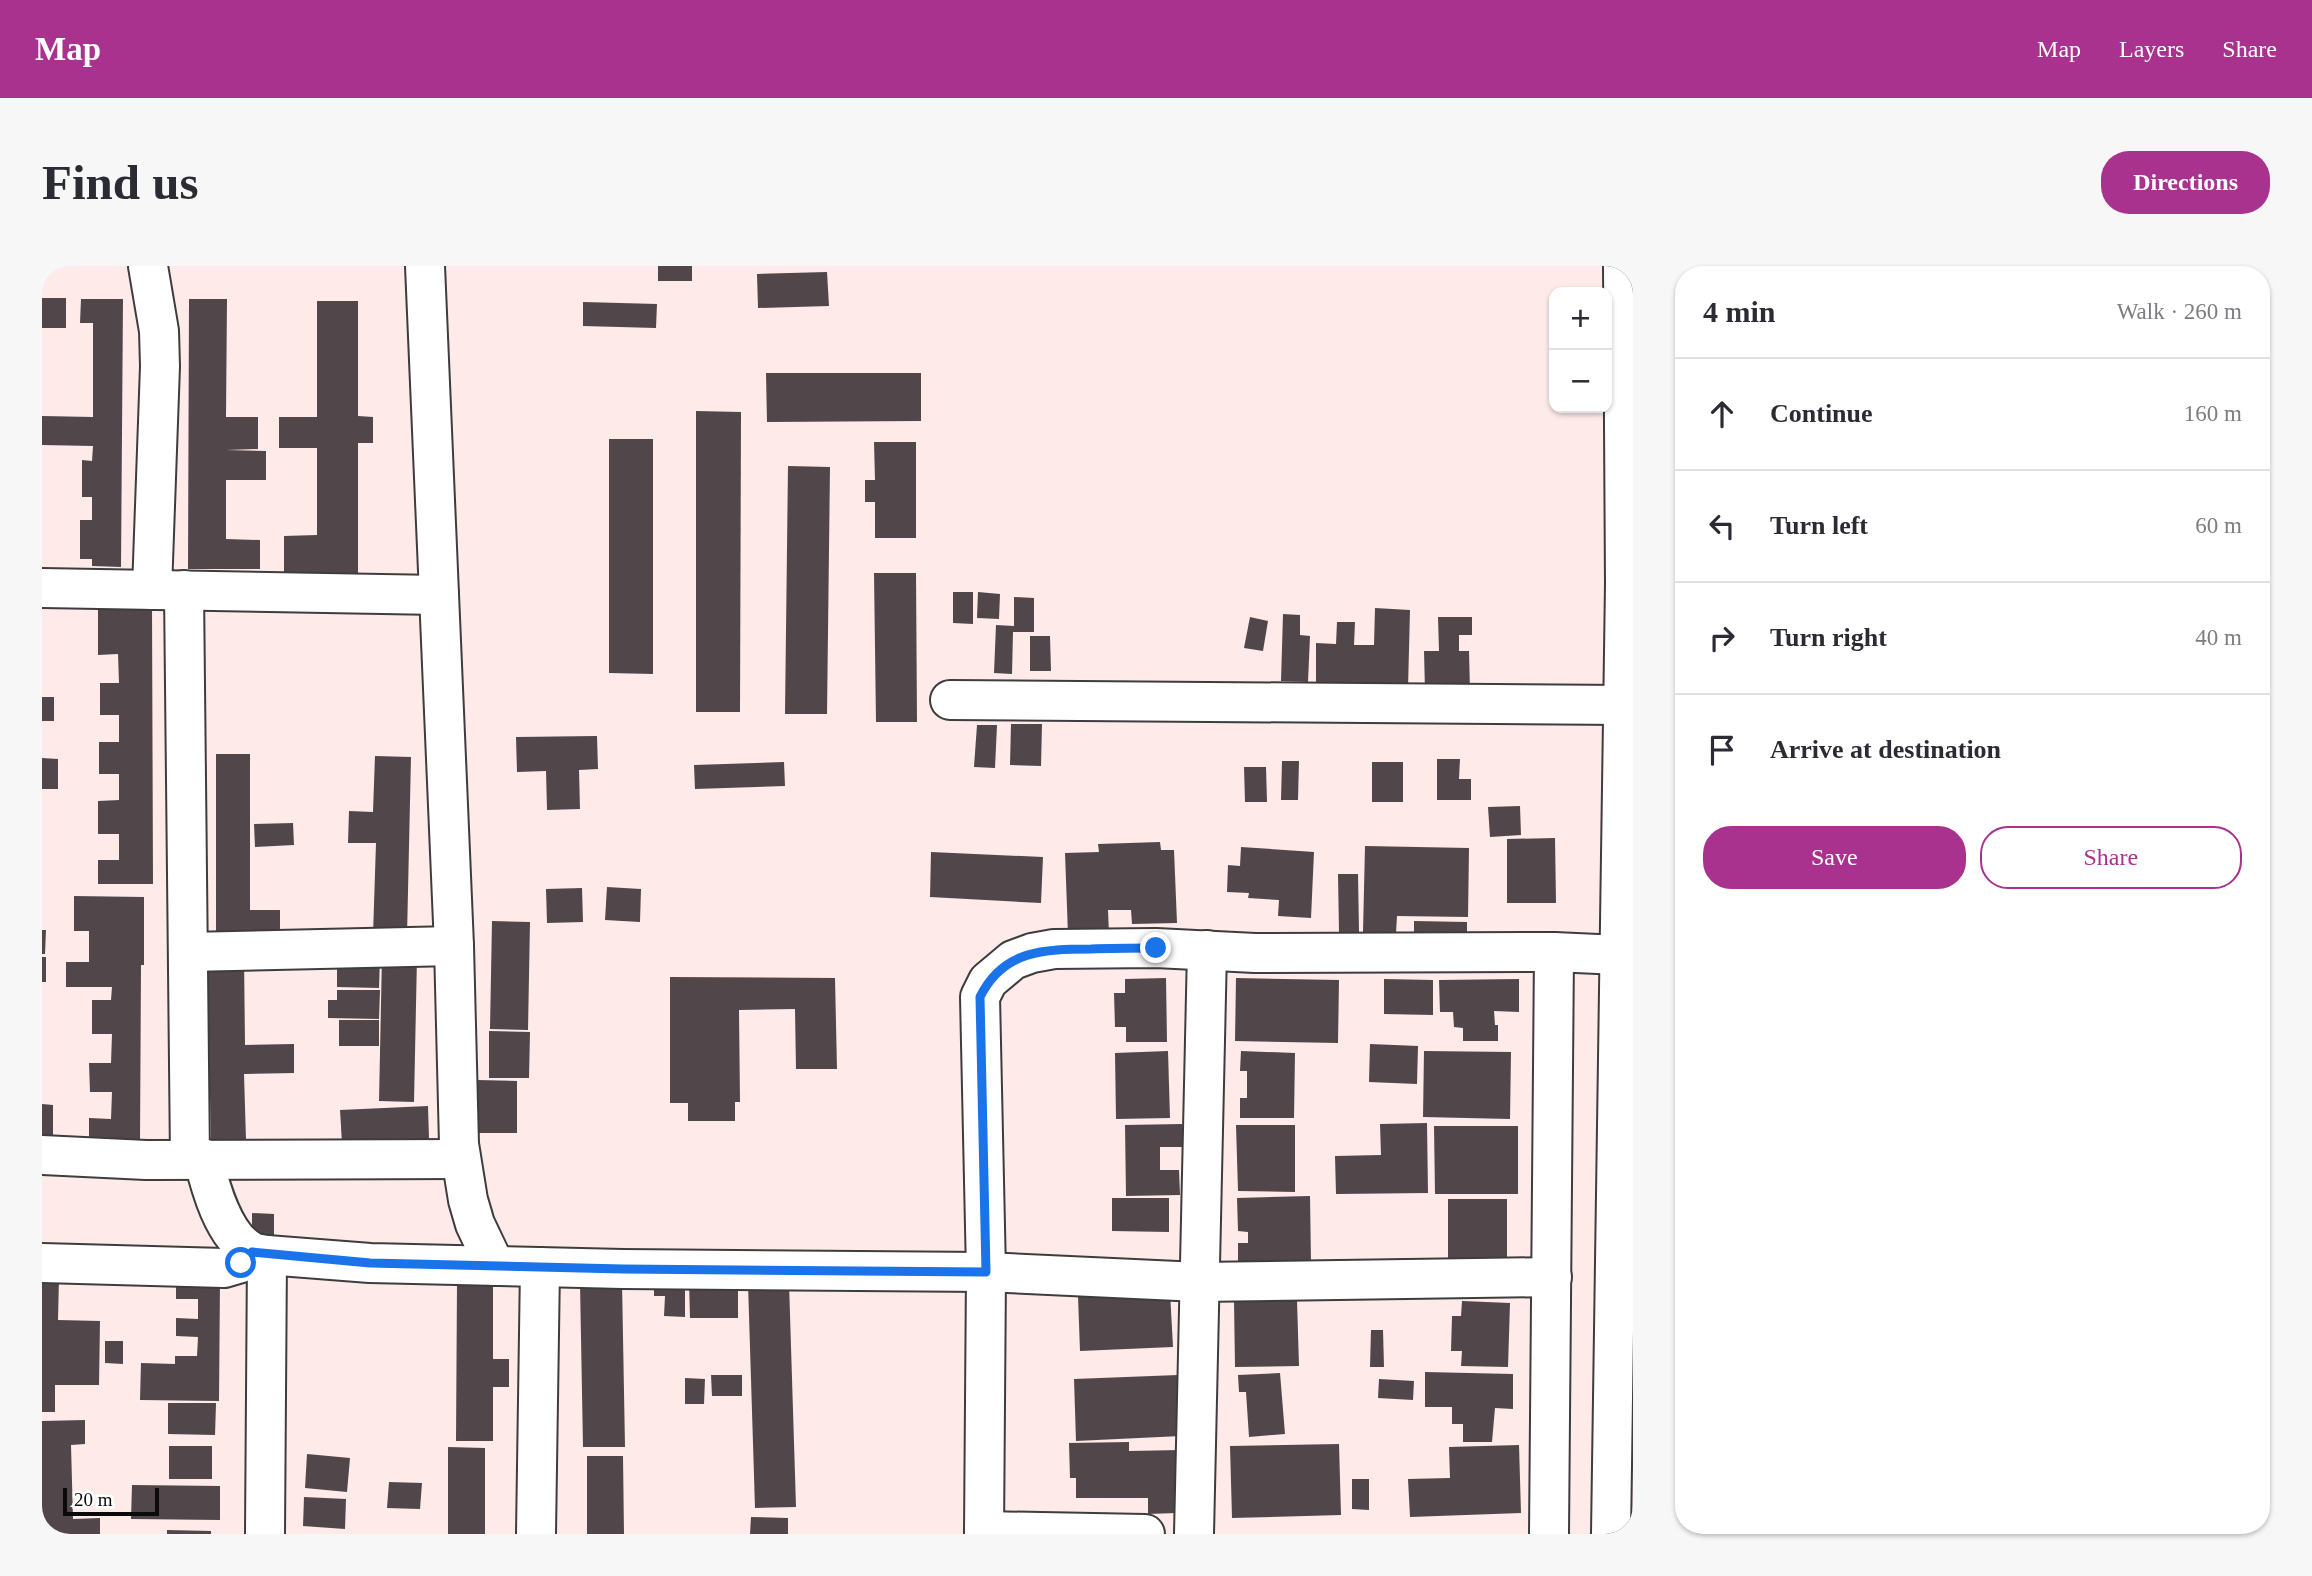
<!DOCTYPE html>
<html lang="en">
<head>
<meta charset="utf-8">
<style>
	:root { --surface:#fff; --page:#f7f7f7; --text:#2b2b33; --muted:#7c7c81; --line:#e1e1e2; --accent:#a9328e }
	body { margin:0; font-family:Georgia,serif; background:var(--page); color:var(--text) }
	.controls { position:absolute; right:21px; top:21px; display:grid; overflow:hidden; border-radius:14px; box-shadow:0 2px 5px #0004 }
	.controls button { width:63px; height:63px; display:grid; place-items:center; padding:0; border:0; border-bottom:2px solid var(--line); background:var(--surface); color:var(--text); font:35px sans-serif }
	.scale { position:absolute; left:21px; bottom:18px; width:96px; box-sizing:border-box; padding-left:7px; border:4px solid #0a0a0a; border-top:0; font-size:19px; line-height:24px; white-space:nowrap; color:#0a0a0a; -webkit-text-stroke:5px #fff; paint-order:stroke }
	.stop { position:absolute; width:21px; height:21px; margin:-16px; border:5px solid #1a73e8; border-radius:50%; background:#fff }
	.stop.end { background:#1a73e8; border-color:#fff; box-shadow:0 2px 7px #0008 }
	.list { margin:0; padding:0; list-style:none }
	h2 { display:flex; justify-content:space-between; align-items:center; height:91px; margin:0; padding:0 28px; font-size:30px }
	h2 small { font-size:23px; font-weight:400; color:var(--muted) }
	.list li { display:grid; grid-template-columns:46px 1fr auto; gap:21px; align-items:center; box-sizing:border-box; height:112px; padding:0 28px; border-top:2px solid var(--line) }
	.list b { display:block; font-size:26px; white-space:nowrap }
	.list em { font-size:23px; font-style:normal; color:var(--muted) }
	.actions { display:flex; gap:14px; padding:21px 28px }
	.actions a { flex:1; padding:16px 0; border:2px solid var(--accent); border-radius:28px; text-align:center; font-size:24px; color:var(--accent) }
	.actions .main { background:var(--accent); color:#fff }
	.icon { flex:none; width:38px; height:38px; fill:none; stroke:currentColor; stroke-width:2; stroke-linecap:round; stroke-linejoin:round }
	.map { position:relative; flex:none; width:1591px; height:1268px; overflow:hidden; border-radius:28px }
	header { display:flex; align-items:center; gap:42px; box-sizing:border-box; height:98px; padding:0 35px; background:var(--accent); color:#fff }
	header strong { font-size:33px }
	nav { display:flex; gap:38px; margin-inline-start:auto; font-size:24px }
	.intro { display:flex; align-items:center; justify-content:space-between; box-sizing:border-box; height:168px; padding:0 42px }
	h1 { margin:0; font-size:49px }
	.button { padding:18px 32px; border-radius:28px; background:var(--accent); color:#fff; font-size:24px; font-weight:700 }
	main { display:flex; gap:42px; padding:0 42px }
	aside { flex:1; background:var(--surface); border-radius:28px; box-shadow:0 2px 5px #0004 }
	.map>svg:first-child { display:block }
	.building { fill:#51474a }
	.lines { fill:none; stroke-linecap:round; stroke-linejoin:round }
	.minor-casing { stroke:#3d3d3d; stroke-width:42 }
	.minor { stroke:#fff; stroke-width:38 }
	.route { stroke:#1a73e8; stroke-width:9 }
</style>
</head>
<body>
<header>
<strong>Map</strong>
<nav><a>Map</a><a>Layers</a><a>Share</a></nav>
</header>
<div class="intro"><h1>Find us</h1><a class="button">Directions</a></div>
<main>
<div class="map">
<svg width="1591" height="1268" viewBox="0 0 1591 1268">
	<rect width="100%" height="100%" fill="#fdeae9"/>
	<!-- building -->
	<g class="building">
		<rect x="616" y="0" width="34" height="15"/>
		<polygon points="785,6 787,40 716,42 715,8"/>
		<rect x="0" y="32" width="24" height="30"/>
		<polygon points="39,33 81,33 79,301 50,300 50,293 38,293 38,254 50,254 50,231 40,231 40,194 50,195 51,180 0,179 0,150 51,151 51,57 38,57"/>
		<polygon points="147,33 185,33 184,151 216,151 216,183 184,184 224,185 224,214 184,214 184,273 218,274 218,303 146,303"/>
		<polygon points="275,35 316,35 316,150 331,151 331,177 316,177 316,309 242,308 242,270 275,269 275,182 237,182 237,151 275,151"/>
		<polygon points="541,36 615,38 614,62 541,60"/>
		<polygon points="724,107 879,107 879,155 725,156"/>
		<polygon points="654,145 699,146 698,446 654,446"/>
		<polygon points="567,173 611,173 611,408 567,407"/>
		<polygon points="832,176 874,176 874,272 833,272 833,236 823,236 823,214 833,214"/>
		<polygon points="746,200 788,201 785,448 743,448"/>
		<polygon points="832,307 874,307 875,456 834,456"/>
		<polygon points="911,326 931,326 931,358 911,357"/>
		<polygon points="936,326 958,328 957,353 935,352"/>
		<polygon points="972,331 992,332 992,366 971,366 970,408 952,407 954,359 972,360"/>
		<polygon points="110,341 111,618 56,618 56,594 77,594 77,568 56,568 56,535 77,534 77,508 57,508 57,476 77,476 77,449 58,449 58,417 77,417 76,388 56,389 56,342"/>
		<polygon points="1333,342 1368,344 1366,423 1274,420 1274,377 1294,378 1295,356 1313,356 1312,379 1332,379"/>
		<polygon points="1241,348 1258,349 1258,369 1268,370 1266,416 1239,415"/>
		<polygon points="1208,351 1226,355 1221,385 1202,382"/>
		<polygon points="1396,351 1430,351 1430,369 1417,369 1417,385 1427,385 1428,425 1383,425 1382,385 1397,385"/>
		<polygon points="988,370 1008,370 1009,405 988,405"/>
		<rect x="0" y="431" width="12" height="24"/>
		<polygon points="969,458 1000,458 999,500 968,499"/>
		<polygon points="935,459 955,459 953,502 932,501"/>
		<polygon points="555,470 556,503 537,504 538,543 505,544 504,505 475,506 474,471"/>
		<polygon points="174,488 208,488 208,644 238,644 238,672 174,672"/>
		<polygon points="333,490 369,491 365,670 331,669 334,577 306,577 307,545 331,546"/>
		<polygon points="0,492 16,493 16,523 0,523"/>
		<polygon points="1395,493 1418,493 1417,513 1429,513 1429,534 1395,534"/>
		<polygon points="1240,495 1257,495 1256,534 1239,534"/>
		<polygon points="742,496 743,520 653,523 652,499"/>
		<rect x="1330" y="496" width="31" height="40"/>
		<polygon points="1202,501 1224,501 1225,536 1203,536"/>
		<polygon points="1478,540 1479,569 1448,571 1446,541"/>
		<polygon points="251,557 252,579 213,581 212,558"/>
		<polygon points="1513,572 1514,637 1465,637 1465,573"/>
		<polygon points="1118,576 1119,584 1132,584 1135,657 1090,658 1089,644 1066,644 1067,668 1026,669 1023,587 1057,586 1056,578"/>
		<polygon points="1323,580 1427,582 1426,651 1355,650 1354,667 1321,666"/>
		<polygon points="1199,581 1272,586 1269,652 1236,650 1237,634 1206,632 1207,627 1185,626 1186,599 1198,600"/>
		<polygon points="889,586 1001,591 999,637 888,631"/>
		<polygon points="1296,608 1316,608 1317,666 1297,667"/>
		<polygon points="565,621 599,623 598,656 563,654"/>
		<polygon points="540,622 541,656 505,657 504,623"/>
		<polygon points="32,630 102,631 102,699 99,699 98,876 47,876 47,852 69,853 70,826 48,826 47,797 69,797 70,768 50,768 50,734 69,734 70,721 24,721 24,696 47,696 47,665 32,665"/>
		<polygon points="450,655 488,656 486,764 448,763"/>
		<polygon points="1372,655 1425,656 1425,683 1372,683"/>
		<polygon points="0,664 4,664 3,688 0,688"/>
		<polygon points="202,690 203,779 252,778 252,807 202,808 204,874 169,875 165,691"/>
		<polygon points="295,690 338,691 337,722 295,721"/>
		<polygon points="340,690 375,691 372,836 337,835"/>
		<rect x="0" y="691" width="4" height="25"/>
		<polygon points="628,711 793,712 795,803 754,803 753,743 697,744 698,836 693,836 693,855 646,855 646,837 628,837"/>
		<polygon points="1124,712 1125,776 1084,776 1084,761 1073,761 1072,727 1083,727 1083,713"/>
		<polygon points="1194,712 1297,714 1296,777 1193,775"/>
		<polygon points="1342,713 1391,714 1391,749 1342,748"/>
		<polygon points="1477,713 1477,746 1452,745 1453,759 1456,759 1456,775 1421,775 1421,762 1412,761 1411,746 1398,746 1397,714"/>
		<polygon points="295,724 338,724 337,753 286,752 286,734 295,734"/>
		<rect x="297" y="754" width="40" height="26"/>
		<polygon points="447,765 488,766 487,812 447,812"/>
		<polygon points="1328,778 1376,780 1375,818 1327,816"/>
		<polygon points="1126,785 1128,852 1074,853 1073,787"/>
		<polygon points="1199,785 1253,787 1252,852 1198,852 1198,832 1205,832 1205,805 1198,805"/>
		<polygon points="1382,785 1469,786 1468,853 1381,851"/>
		<polygon points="435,814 475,815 475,867 435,867"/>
		<polygon points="0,838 11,839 11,879 0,878"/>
		<polygon points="386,840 387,873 300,877 298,844"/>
		<polygon points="1385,857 1386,927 1294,928 1293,890 1339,889 1338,858"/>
		<polygon points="1140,858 1140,881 1118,881 1118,904 1137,904 1138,929 1084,930 1083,859"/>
		<polygon points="1194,859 1253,859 1253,926 1196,925"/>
		<polygon points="1392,860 1476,860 1476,928 1393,928"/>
		<polygon points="1268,930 1269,997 1196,998 1196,977 1206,977 1206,966 1196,965 1195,932"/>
		<polygon points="1070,932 1127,932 1127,966 1070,965"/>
		<rect x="1406" y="933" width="59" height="64"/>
		<polygon points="210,947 232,948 232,970 210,970"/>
		<polygon points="0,1012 17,1012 16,1054 58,1055 57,1119 13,1119 13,1146 0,1146"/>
		<polygon points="612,1012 643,1012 643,1051 622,1050 623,1030 612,1030"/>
		<polygon points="134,1013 178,1014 177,1135 98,1134 99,1097 133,1098 133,1090 155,1090 156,1071 134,1070 134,1052 156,1053 156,1033 134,1033"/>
		<polygon points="647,1015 696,1015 696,1052 648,1052"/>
		<polygon points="580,1016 583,1181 541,1181 538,1017"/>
		<polygon points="747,1016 754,1241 713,1242 706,1017"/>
		<polygon points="415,1017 451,1017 451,1093 467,1093 467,1121 451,1121 451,1175 414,1175"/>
		<polygon points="1128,1026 1131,1081 1038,1085 1036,1030"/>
		<polygon points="1255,1034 1257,1100 1193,1101 1192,1035"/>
		<polygon points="1420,1035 1468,1037 1466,1101 1419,1100 1420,1085 1409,1085 1410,1050 1419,1050"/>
		<polygon points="1329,1064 1341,1064 1342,1101 1328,1101"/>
		<polygon points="63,1075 81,1075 81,1098 63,1097"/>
		<polygon points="1383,1106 1471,1108 1471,1143 1453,1142 1450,1176 1421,1176 1421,1158 1410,1158 1410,1141 1383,1141"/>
		<polygon points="1238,1107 1243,1168 1207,1171 1204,1126 1197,1126 1196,1109"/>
		<polygon points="669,1109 700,1109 700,1130 670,1130"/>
		<polygon points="1136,1109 1139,1170 1034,1175 1032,1113"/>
		<polygon points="643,1112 663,1113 662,1138 643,1138"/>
		<polygon points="1337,1113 1372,1115 1371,1134 1336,1132"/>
		<polygon points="126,1137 174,1137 173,1169 126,1168"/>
		<polygon points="43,1154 43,1178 29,1179 31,1253 58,1252 58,1268 0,1268 0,1155"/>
		<polygon points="1087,1176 1087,1185 1138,1184 1135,1247 1106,1248 1106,1232 1034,1232 1034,1212 1028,1212 1027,1177"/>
		<polygon points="1297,1178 1299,1249 1190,1252 1188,1180"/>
		<polygon points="1477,1179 1479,1247 1368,1251 1366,1213 1408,1212 1407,1181"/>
		<rect x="127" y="1180" width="43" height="33"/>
		<polygon points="406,1181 443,1182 443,1268 406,1268"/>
		<polygon points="265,1188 308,1192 305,1226 263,1222"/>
		<polygon points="545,1190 581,1190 582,1268 545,1268"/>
		<polygon points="1310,1213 1327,1213 1327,1244 1310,1243"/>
		<polygon points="347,1216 380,1217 378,1243 345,1242"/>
		<polygon points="90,1219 178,1220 178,1254 89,1253"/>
		<polygon points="262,1231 304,1233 303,1263 261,1260"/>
		<polygon points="709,1251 746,1252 746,1268 708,1268"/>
		<polygon points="125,1264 169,1265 169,1268 125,1268"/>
	</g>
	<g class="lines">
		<!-- minor casing -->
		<g class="minor-casing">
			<g id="minor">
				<polyline points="106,0 117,65 118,100 110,324"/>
				<polyline points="383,0 412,680 417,878 426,934 433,958 453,1000"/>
				<polyline points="0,322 397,329"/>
				<polyline points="142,324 148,892"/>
				<polyline points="908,434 1582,439"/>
				<polyline points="146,686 412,680"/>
				<polyline points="0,889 104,894 419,893"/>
				<path d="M161 892C168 920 181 970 209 985 213 988 220 988 225 989L328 997 581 1003 944 1006 1157 1016 1510 1011"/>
				<polyline points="0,997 182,1002 199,997 210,986"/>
				<polyline points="942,1265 1103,1268"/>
				<polyline points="223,1268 225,989"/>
				<polyline points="494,1268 498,1001"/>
				<polyline points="942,1268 944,1006 938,731 946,715 971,694 990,687 1012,683 1114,682 1213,687 1512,686 1578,689"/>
				<polyline points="1152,1268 1165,684"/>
				<polyline points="1507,1268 1512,686"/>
				<polyline points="1569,1268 1583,318 1581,0"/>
			</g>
		</g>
		<!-- minor -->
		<use href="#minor" class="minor"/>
	</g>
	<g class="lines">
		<!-- route -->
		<path class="route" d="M199 997 210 986 328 997 581 1003 944 1006 938 731C961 684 1002 683 1049 683 1071 682 1093 682 1114 682"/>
	</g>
</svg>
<div class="controls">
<button>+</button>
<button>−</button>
</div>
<div class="scale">20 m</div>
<div class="stop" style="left:199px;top:997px"></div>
<div class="stop end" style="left:1114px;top:682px"></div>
</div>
<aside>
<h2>4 min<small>Walk · 260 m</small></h2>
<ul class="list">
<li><svg class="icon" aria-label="ahead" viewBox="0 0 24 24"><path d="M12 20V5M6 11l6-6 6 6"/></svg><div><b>Continue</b></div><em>160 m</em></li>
<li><svg class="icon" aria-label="left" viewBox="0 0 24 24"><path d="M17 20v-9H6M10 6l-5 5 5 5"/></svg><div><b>Turn left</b></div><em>60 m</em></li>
<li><svg class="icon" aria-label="right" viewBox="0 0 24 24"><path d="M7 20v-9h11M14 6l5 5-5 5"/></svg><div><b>Turn right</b></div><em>40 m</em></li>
<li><svg class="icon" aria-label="arrive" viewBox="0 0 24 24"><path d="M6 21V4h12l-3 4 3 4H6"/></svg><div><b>Arrive at destination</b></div></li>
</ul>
<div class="actions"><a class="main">Save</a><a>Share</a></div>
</aside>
</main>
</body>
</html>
